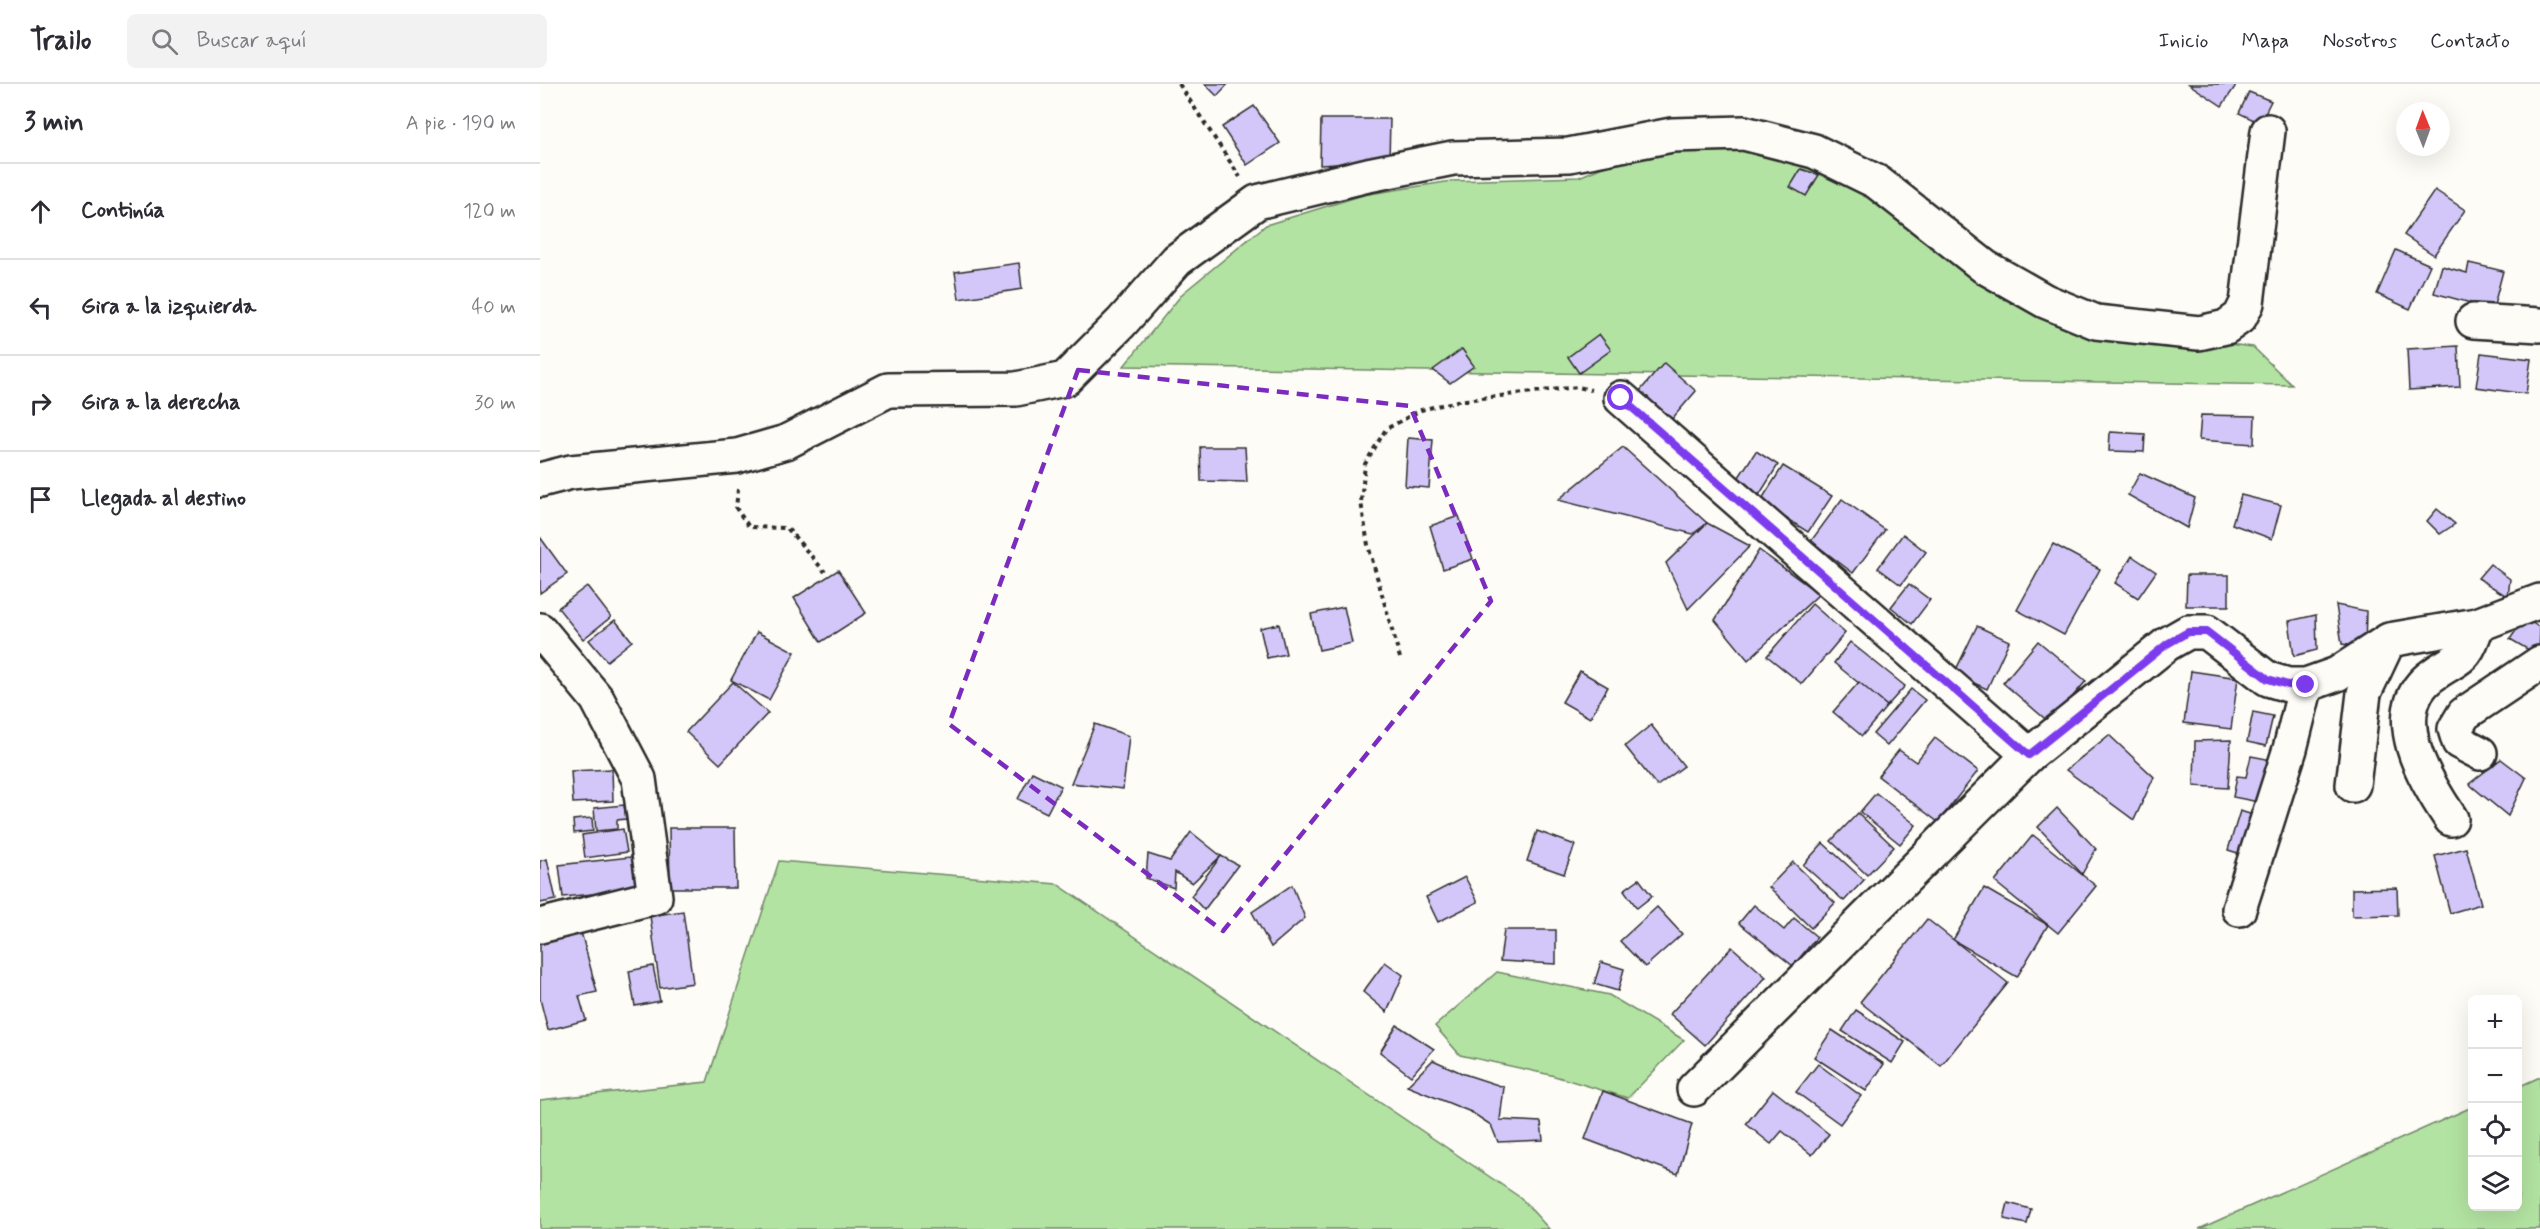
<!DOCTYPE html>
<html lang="es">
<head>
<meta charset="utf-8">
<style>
	:root { --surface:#fff; --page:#f2f2f3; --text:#2b2b33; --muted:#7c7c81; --line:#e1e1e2 }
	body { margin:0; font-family:Mynerve,sans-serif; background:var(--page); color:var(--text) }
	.controls { position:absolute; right:18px; bottom:18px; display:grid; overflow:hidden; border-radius:9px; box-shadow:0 6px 24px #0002 }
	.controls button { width:54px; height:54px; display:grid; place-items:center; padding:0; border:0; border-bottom:2px solid var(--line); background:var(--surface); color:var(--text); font:30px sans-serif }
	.compass { position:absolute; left:1856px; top:18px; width:54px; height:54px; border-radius:50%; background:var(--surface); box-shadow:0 6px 24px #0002; rotate:359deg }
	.stop { position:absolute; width:18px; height:18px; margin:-14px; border:4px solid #7c3aed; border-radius:50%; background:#fff }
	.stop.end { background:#7c3aed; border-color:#fff; box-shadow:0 2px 6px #0008 }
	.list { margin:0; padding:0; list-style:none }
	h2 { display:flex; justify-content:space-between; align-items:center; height:78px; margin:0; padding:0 24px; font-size:26px }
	h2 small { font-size:20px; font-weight:400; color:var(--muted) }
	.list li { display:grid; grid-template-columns:39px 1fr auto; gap:18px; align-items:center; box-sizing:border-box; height:96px; padding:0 24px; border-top:2px solid var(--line) }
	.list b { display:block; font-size:22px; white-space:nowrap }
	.list em { font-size:20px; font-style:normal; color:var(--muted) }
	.icon { flex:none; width:33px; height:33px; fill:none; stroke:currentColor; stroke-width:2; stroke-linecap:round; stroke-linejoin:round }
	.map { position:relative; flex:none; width:2000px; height:1145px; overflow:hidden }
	header { display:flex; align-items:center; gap:36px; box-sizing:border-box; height:84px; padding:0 30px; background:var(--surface); border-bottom:2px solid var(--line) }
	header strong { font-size:28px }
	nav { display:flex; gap:33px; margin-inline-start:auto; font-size:21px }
	.search { width:420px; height:54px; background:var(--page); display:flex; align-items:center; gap:15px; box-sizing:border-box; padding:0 21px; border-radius:9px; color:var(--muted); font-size:22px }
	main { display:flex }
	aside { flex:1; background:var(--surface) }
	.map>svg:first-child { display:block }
	.green { fill:#b3e3a2; stroke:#6f8766; stroke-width:1.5 }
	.building { fill:#d3c7f9; stroke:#2b2b2b; stroke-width:1.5 }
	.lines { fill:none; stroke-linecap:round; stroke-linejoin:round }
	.minor-casing { stroke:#2b2b2b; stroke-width:38 }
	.path { stroke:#2b2b2b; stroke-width:4; stroke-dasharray:4.5 4.5; stroke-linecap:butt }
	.minor { stroke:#fdfcf7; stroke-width:33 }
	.route { stroke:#7c3aed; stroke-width:8 }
	.marked { fill:none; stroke:#7b2cbf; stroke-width:4.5; stroke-dasharray:12 8; stroke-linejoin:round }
</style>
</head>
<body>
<header>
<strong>Trailo</strong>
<div class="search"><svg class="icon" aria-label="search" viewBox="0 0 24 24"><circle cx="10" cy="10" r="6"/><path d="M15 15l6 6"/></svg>Buscar aquí</div>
<nav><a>Inicio</a><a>Mapa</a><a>Nosotros</a><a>Contacto</a></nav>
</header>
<main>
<aside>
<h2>3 min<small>A pie · 190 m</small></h2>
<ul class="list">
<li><svg class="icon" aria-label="ahead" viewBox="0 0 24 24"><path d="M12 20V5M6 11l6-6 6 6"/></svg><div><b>Continúa</b></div><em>120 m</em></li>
<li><svg class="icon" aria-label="left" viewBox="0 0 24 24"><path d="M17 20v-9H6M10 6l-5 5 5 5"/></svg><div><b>Gira a la izquierda</b></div><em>40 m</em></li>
<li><svg class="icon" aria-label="right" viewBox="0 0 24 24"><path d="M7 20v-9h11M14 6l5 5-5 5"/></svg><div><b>Gira a la derecha</b></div><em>30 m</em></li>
<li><svg class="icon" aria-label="arrive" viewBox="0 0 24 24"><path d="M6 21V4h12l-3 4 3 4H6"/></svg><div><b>Llegada al destino</b></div></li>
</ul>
</aside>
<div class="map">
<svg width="2000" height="1145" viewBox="0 0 2000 1145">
	<rect width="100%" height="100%" fill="#fdfcf7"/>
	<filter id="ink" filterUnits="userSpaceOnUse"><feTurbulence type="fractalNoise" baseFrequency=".0167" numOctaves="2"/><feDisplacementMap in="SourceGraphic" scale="12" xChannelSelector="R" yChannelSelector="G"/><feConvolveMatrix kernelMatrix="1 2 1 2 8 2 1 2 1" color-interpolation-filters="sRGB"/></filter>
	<g filter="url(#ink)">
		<!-- green -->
		<g class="green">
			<polygon points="1193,60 1287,83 1542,242 1713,263 1752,301 584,282 643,209 726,141 823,111 912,97 1039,93 1112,62"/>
			<polygon points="239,777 517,800 981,1114 1009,1145 0,1145 0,1016 167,998"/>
			<polygon points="957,888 1069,911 1144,956 1088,1014 1011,991 920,971 895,942"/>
			<polygon points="2000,993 2000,1145 1659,1145 1932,1023 1932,1122 1978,1122 1978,1003"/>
		</g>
		<!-- building -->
		<g class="building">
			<polygon points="665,0 688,0 677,12"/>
			<polygon points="1649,0 1697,0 1682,22"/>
			<polygon points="1709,8 1731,17 1720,39 1699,29"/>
			<polygon points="714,22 740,59 707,81 682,43"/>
			<polygon points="781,35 850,35 849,77 780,81"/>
			<polygon points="1261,85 1279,91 1266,112 1250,103"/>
			<polygon points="1895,106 1925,126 1894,171 1864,151"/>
			<polygon points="1856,166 1890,181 1870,225 1837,210"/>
			<polygon points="479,179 482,205 419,215 415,188"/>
			<polygon points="1929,179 1963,187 1953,225 1894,209 1902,182 1927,189"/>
			<polygon points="1059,250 1071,266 1039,289 1028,273"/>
			<polygon points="1918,262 1920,303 1869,306 1867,265"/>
			<polygon points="922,265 934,282 910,299 893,286"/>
			<polygon points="1941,269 1991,275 1986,310 1936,303"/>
			<polygon points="1124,279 1156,307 1131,336 1099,308"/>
			<polygon points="1661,331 1715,332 1714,360 1659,356"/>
			<polygon points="1570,348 1605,350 1604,368 1569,367"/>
			<polygon points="868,354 893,356 889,404 865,402"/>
			<polygon points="660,363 705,363 707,398 661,397"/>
			<polygon points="1083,363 1167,439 1153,450 1018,416"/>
			<polygon points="1216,367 1238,381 1216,416 1193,402"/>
			<polygon points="1243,382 1292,412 1268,448 1220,418"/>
			<polygon points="1600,389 1655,414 1647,444 1588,411"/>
			<polygon points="1701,411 1741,421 1732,455 1692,440"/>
			<polygon points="1302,415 1345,446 1313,489 1271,457"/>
			<polygon points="1897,425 1915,440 1900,450 1887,437"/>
			<polygon points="919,432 933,475 903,485 890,442"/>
			<polygon points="1167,439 1210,462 1148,525 1126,479"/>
			<polygon points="1363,450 1386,468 1361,501 1338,484"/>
			<polygon points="0,453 27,490 0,509"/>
			<polygon points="1513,460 1560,485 1524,551 1477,526"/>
			<polygon points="1219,466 1279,510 1208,576 1175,536"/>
			<polygon points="1592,472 1616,488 1598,514 1575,499"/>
			<polygon points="1950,480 1970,495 1968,513 1938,494"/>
			<polygon points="298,486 326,529 281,558 254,514"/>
			<polygon points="1647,491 1689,491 1689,522 1646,522"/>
			<polygon points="1369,500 1390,516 1372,540 1351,523"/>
			<polygon points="47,502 71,533 43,555 18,524"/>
			<polygon points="1272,520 1305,549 1262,600 1227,572"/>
			<polygon points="1796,521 1826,527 1825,564 1802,560"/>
			<polygon points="804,523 812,559 779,566 771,530"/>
			<polygon points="1776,531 1777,566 1754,572 1749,537"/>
			<polygon points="1985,534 2000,544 1999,572 1970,555"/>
			<polygon points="75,536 92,557 67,577 49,556"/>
			<polygon points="739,540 746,570 727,574 720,544"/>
			<polygon points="1437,542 1469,557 1447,605 1414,590"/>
			<polygon points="217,548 255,568 229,616 191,596"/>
			<polygon points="1498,557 1546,597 1510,639 1463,599"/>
			<polygon points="1310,558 1365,602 1347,622 1294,579"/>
			<polygon points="1040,587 1068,603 1050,634 1022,618"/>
			<polygon points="1651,587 1698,594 1691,645 1644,639"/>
			<polygon points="193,598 228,629 180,680 146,648"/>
			<polygon points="1319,598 1347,622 1322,652 1293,628"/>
			<polygon points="1371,605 1385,616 1347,662 1333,650"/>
			<polygon points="1713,628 1733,632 1726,662 1707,658"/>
			<polygon points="555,640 589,652 583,705 531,699"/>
			<polygon points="1111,641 1144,682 1117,702 1085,662"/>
			<polygon points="1569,651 1614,693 1594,736 1526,686"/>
			<polygon points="1395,654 1438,687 1398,738 1338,692 1359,666 1376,678"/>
			<polygon points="1691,656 1688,704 1654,702 1655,657"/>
			<polygon points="1711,672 1732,676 1724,719 1693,713 1697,692 1706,693"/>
			<polygon points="1961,675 1986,694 1968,732 1929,700"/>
			<polygon points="72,685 73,717 33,719 31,687"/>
			<polygon points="492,688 521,702 507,729 478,715"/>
			<polygon points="1336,709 1376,741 1360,760 1320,728"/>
			<polygon points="84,721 86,735 77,736 77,745 56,747 54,724"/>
			<polygon points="1517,724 1556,765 1542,790 1498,743"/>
			<polygon points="1700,727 1713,731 1701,770 1688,766"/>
			<polygon points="1318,729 1354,763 1327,791 1291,757"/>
			<polygon points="52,734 53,747 34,749 33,736"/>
			<polygon points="129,744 195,744 196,804 130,804"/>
			<polygon points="83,745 87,768 45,774 42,751"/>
			<polygon points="997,747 1035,761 1024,790 987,777"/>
			<polygon points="651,748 681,772 652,799 635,788 634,804 606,794 608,770 630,777"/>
			<polygon points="1493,751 1556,802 1518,849 1455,798"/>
			<polygon points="1283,759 1324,796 1304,817 1263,781"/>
			<polygon points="1926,764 1941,820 1910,829 1895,772"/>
			<polygon points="99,772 102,805 23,813 19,781"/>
			<polygon points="681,772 698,781 664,826 651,812"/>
			<polygon points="7,775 16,816 0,819 0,777"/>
			<polygon points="1253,778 1295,819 1271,844 1229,803"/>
			<polygon points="925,793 938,818 898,838 886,813"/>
			<polygon points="1099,795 1112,812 1097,824 1084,806"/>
			<polygon points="752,801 765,834 731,863 712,828"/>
			<polygon points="1444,804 1508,841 1477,893 1413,856"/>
			<polygon points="1857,804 1858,831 1812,832 1812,805"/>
			<polygon points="1214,821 1244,846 1254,834 1277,853 1253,882 1199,839"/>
			<polygon points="1117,823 1142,850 1105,883 1080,857"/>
			<polygon points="143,827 153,899 120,904 110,832"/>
			<polygon points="1387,835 1468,899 1401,982 1320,918"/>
			<polygon points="964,846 1016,846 1016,880 960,877"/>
			<polygon points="41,848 57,908 39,912 46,936 8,946 0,915 0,859"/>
			<polygon points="1192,863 1226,893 1165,961 1130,930"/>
			<polygon points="845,878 863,891 847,928 823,908"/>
			<polygon points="1061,878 1084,885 1078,907 1054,900"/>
			<polygon points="113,882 120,917 95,922 89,887"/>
			<polygon points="1316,926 1365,958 1352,979 1302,947"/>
			<polygon points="857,941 894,965 871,992 840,968"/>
			<polygon points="1292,946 1344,980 1326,1007 1274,973"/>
			<polygon points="893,976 924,990 964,1003 960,1036 1001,1038 1003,1056 958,1058 951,1041 931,1028 867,1002"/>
			<polygon points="1278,980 1321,1012 1300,1040 1256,1008"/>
			<polygon points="1233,1006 1289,1050 1272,1071 1242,1047 1231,1060 1206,1040"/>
			<polygon points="1063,1007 1152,1040 1138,1090 1045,1055"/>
			<polygon points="1468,1119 1491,1125 1487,1140 1464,1135"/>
		</g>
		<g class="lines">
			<!-- minor casing -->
			<g class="minor-casing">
				<g id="minor">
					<polyline points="1933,237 2000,241"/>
					<polyline points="1081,314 1489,671"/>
					<polyline points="0,396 31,388 197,372 246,358 348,306 476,305 525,295 581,239 637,176 717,118 828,91 913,74 1029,71 1132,51 1204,49 1274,67 1337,98 1445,183 1505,217 1556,238 1659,249 1686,243 1700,233 1707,219 1728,47"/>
					<polyline points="0,546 57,615 99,695 115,813 0,842"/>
					<polyline points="1940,669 1919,658 1915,645 1924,630 2000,579"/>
					<polyline points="1813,701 1824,609 1848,558"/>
					<path d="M1911 735C1886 698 1844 630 1890 593 1918 571 1925 581 1937 541"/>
					<polyline points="1699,825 1750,665 1766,601"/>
					<polyline points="1154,1005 1489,671 1627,560 1648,548 1667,548 1728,595 1748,601 1766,601 1797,590 1849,556 1937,541 2000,517"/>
				</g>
			</g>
			<!-- path -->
			<g class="path">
				<polyline points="639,0 700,93"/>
				<polyline points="198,405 196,424 209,443 247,444 285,488"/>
				<polyline points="860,574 828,461 821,418 825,380 846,345 881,326 917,317 1010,306 1038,303 1051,306"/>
			</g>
			<!-- minor -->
			<use href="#minor" class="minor"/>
		</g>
	</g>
	<g class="lines" filter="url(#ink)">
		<!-- route -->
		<polyline class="route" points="1081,314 1489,671 1627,560 1648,548 1667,548 1728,595 1748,601 1766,601"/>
	</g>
	<!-- marked area -->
	<path class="marked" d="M538 286 870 322 951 517 683 847 409 640Z"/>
</svg>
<div class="controls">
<button>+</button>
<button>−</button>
<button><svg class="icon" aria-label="locate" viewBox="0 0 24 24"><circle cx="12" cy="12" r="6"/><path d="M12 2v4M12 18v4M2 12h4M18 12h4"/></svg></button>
<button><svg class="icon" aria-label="layers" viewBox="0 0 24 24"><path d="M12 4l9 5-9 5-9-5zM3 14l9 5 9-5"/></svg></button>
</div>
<svg class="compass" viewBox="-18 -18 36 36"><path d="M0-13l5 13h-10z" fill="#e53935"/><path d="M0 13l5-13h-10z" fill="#7c7c81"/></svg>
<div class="stop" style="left:1081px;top:314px"></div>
<div class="stop end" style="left:1766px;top:601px"></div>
</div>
</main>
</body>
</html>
